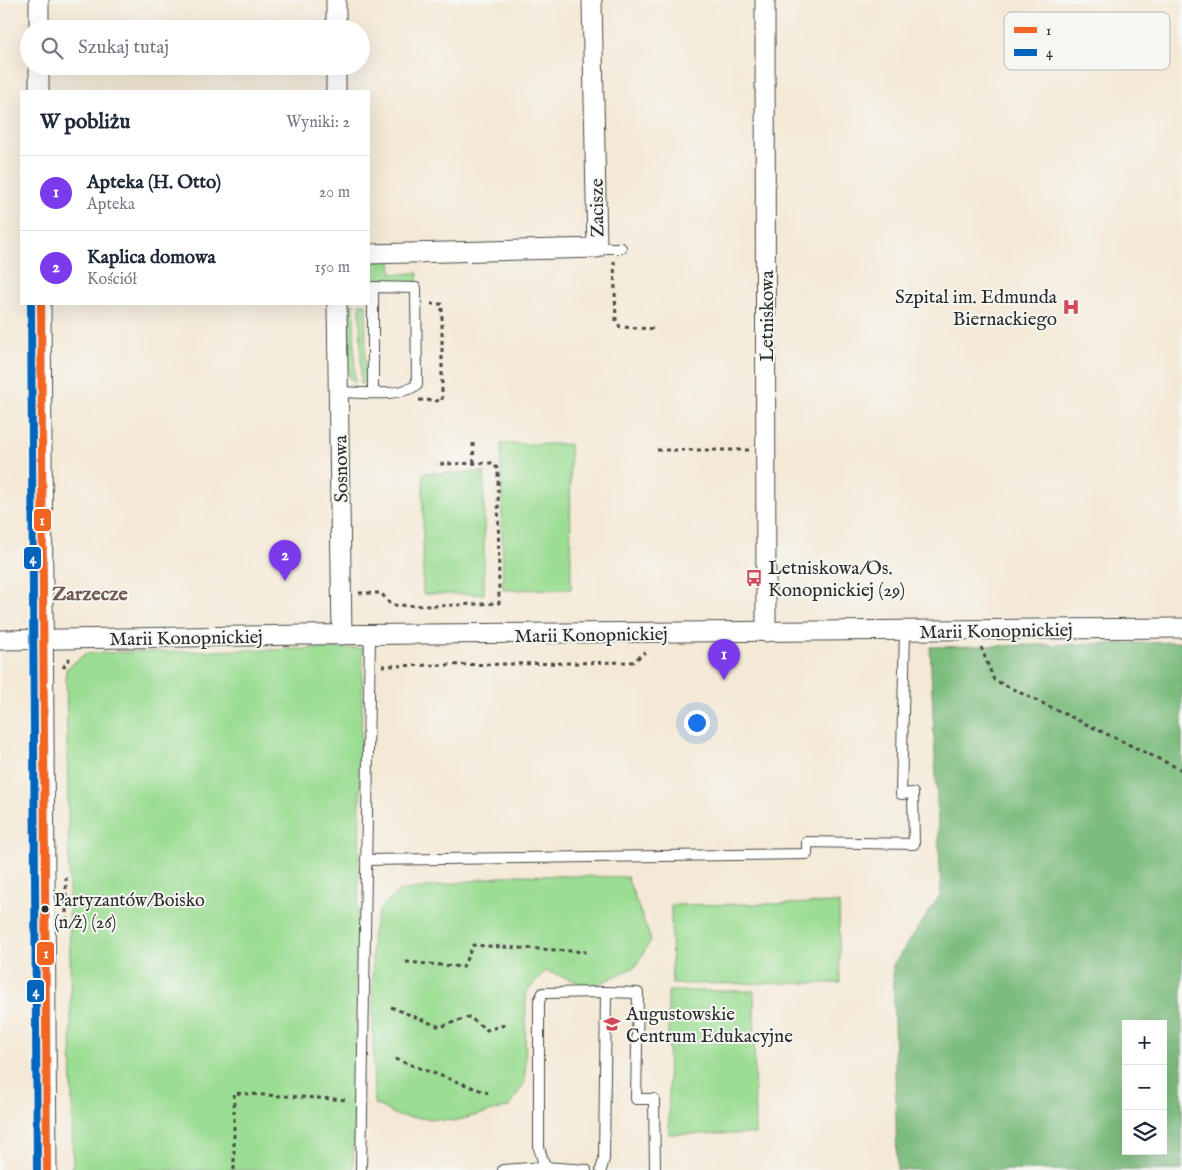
<!DOCTYPE html>
<html lang="pl">
<head>
<meta charset="utf-8">
<style>
	:root { --surface:#fff; --page:#f6f6f7; --text:#1f2937; --muted:#747a83; --line:#e0e1e3; --accent:#7c3aed }
	body { margin:0; font-family:"IM FELL English",serif; background:var(--page); color:var(--text) }
	.controls { position:absolute; right:15px; bottom:15px; display:grid; overflow:hidden; border-radius:0px; box-shadow:0 5px 20px #0002 }
	.controls button { width:45px; height:45px; display:grid; place-items:center; padding:0; border:0; border-bottom:1px solid var(--line); background:var(--surface); color:var(--text); font:25px sans-serif }
	.you { position:absolute; left:696px; top:722px; width:18px; height:18px; margin:-12px; border:4px solid #fff; border-radius:50%; background:#1a73e8; box-shadow:0 0 0 8px #1a73e833 }
	.badge { display:grid; place-items:center; width:32px; height:32px; border-radius:50%; background:var(--accent); color:#fff; font-size:16px; font-weight:700 }
	.pin { position:absolute; translate:-50% -41px; filter:drop-shadow(0 1px 2px #0008) }
	.pin::after { content:''; position:absolute; top:26px; width:18px; height:15px; background:inherit; clip-path:polygon(0 0,100% 0,50% 100%) }
	.list { margin:0; padding:0; list-style:none }
	h2 { display:flex; justify-content:space-between; align-items:center; height:65px; margin:0; padding:0 20px; font-size:21px }
	h2 small { font-size:16px; font-weight:400; color:var(--muted) }
	.list li { display:grid; grid-template-columns:32px 1fr auto; gap:15px; align-items:center; box-sizing:border-box; height:75px; padding:0 20px; border-top:1px solid var(--line) }
	.list b { display:block; font-size:19px; white-space:nowrap }
	.list p { margin:0; font-size:16px; white-space:nowrap; color:var(--muted) }
	.list em { font-size:16px; font-style:normal; color:var(--muted) }
	.icon { flex:none; width:28px; height:28px; fill:none; stroke:currentColor; stroke-width:2; stroke-linecap:round; stroke-linejoin:round }
	.map { position:relative; flex:none; width:1182px; height:1170px; overflow:hidden }
	.search { position:absolute; background:var(--surface); box-shadow:0 5px 20px #0002; left:20px; top:20px; width:350px; height:55px; display:flex; align-items:center; gap:12px; box-sizing:border-box; padding:0 18px; border-radius:28px; color:var(--muted); font-size:19px }
	.panel { position:absolute; background:var(--surface); box-shadow:0 5px 20px #0002; left:20px; top:90px; width:350px; height:215px; border-radius:0px }
	.map>svg:first-child { display:block }
	.green { fill:#9bdd93; stroke:#63845f }
	.forest { fill:#7cbc7d; stroke:#547454; fill-rule:evenodd }
	.lines { fill:none; stroke-linecap:round; stroke-linejoin:round }
	.lane-casing { stroke:#494845; stroke-width:12 }
	.street-casing { stroke:#494845; stroke-width:21 }
	.path { stroke:#494845; stroke-width:3; stroke-dasharray:4 4; stroke-linecap:butt }
	.lane { stroke:#fff; stroke-width:10 }
	.street { stroke:#fff; stroke-width:19 }
	.bus-1-casing { stroke:#f6f6f2; stroke-width:11 }
	.bus-2-casing { stroke:#f6f6f2; stroke-width:11 }
	.bus-1 { stroke:#f26522; stroke-width:8 }
	.bus-2 { stroke:#0065bd; stroke-width:8 }
	.bus-dot { fill:#2b2b2b; stroke:#f6f6f2; stroke-width:2 }
	.labels { text-anchor:middle; stroke-width:4; stroke-linejoin:round; paint-order:stroke }
	.bus-label { font-size:18px; fill:#2b2b2b; stroke:#f6f6f2; text-anchor:start }
	.street-label { font-size:19px; fill:#2b2b2b; stroke:#f6f6f2 }
	.poi-label { font-size:19px; fill:#2b2b2b; stroke:#f6f6f2; text-anchor:start }
	.neighbourhood-label { font-size:20px; font-weight:bold; fill:#715851; stroke:#f6f6f2 }
	.key { fill:#f6f6f2; stroke:#b9b9b6; stroke-width:1 }
	.key-label { font-size:14px; fill:#2b2b2b }
	.line-badge { stroke:#f6f6f2; stroke-width:2 }
	.badge-label { font-size:14px; text-anchor:middle; font-weight:bold; fill:#fff }
</style>
</head>
<body>
<div class="map">
<svg width="1182" height="1170" viewBox="0 0 1182 1170">
	<rect width="100%" height="100%" fill="#f6f6f2"/>
	<filter id="ink" filterUnits="userSpaceOnUse"><feTurbulence type="fractalNoise" baseFrequency=".02" numOctaves="2"/><feDisplacementMap in="SourceGraphic" scale="10" xChannelSelector="R" yChannelSelector="G"/><feConvolveMatrix kernelMatrix="1 2 1 2 8 2 1 2 1" color-interpolation-filters="sRGB"/></filter>
	<filter id="wash" filterUnits="userSpaceOnUse"><feTurbulence type="fractalNoise" baseFrequency=".0096" numOctaves="4" result="noise"/><feDisplacementMap in="SourceGraphic" scale="20" xChannelSelector="R" yChannelSelector="G"/><feGaussianBlur stdDeviation="1.12" result="paint"/><feColorMatrix in="noise" values="0 0 0 0 0 0 0 0 0 0 0 0 0 0 0 0 0 1.4 0 .05"/><feComposite in="paint" operator="in"/></filter>
	<g filter="url(#wash)">
		<rect width="100%" height="100%" fill="#f4e9d6"/>
		<!-- green -->
		<g class="green">
			<polygon points="391,258 392,274 418,273 417,282 369,282 369,263"/>
			<polygon points="349,304 354,304 355,383 349,378"/>
			<polygon points="360,304 366,304 365,382 363,384 361,384"/>
			<polygon points="501,444 570,444 571,589 503,590"/>
			<polygon points="484,472 484,594 423,594 423,473"/>
			<polygon points="363,648 353,1170 73,1170 66,669 86,653"/>
			<polygon points="513,875 627,877 651,940 635,967 592,987 546,971 526,992 525,1082 509,1107 454,1121 398,1116 374,1103 372,936 379,910 399,891"/>
			<polygon points="839,903 840,983 672,984 671,905"/>
			<polygon points="668,991 754,991 755,1134 669,1134"/>
		</g>
		<!-- forest -->
		<path class="forest" d="M1182 642V1170H897L893 965 941 894 930 647ZM1126 1024H1163V1151H1126Z"/>
	</g>
	<g filter="url(#ink)">
		<g class="lines">
			<!-- lane casing -->
			<g class="lane-casing">
				<g id="lane">
					<polyline points="597,248 621,248"/>
					<path d="M339 392C363 392 396 398 417 385L416 288 373 287V393"/>
					<polyline points="366,860 807,854 807,842 914,844 913,793 901,794 905,631"/>
					<polyline points="545,1167 539,1148 539,1001 543,993 606,992"/>
					<polyline points="361,1170 370,636"/>
					<polyline points="503,1170 545,1167 586,1170"/>
					<polyline points="601,1170 604,1159 606,992 638,993 636,1099 654,1099 655,1170"/>
				</g>
			</g>
			<!-- street casing -->
			<g class="street-casing">
				<g id="street">
					<polyline points="39,0 39,29"/>
					<polyline points="765,0 766,632"/>
					<polyline points="336,29 336,0"/>
					<polyline points="39,66 39,91"/>
					<polyline points="336,91 336,66"/>
					<polyline points="369,254 597,248 592,0"/>
					<polyline points="41,304 47,1170"/>
					<polyline points="337,304 342,635"/>
					<polyline points="0,640 301,635 1182,628"/>
				</g>
			</g>
			<!-- path -->
			<g class="path">
				<polyline points="24,39 25,56"/>
				<polyline points="614,261 616,320 620,327 656,329"/>
				<polyline points="419,400 442,401 442,304 431,304"/>
				<polyline points="473,443 474,463"/>
				<polyline points="657,450 749,450"/>
				<polyline points="359,593 381,593 391,605 434,606 499,603 498,469 492,463 436,464"/>
				<polyline points="981,647 994,680 1182,770"/>
				<polyline points="382,666 633,662 645,652"/>
				<polyline points="63,668 71,656"/>
				<polyline points="66,877 66,923"/>
				<polyline points="406,962 463,967 473,945 586,952"/>
				<polyline points="391,1007 440,1027 469,1017 487,1030 508,1024"/>
				<polyline points="395,1059 488,1093"/>
				<polyline points="234,1170 234,1093 348,1100"/>
			</g>
			<!-- lane -->
			<use href="#lane" class="lane"/>
			<!-- street -->
			<use href="#street" class="street"/>
			<!-- bus-1 casing -->
			<g class="bus-1-casing">
				<polyline id="bus-1" points="41,304 47,1170"/>
			</g>
			<!-- bus-2 casing -->
			<g class="bus-2-casing">
				<polyline id="bus-2" points="31,304 37,1170"/>
			</g>
			<!-- bus-1 -->
			<use href="#bus-1" class="bus-1"/>
			<!-- bus-2 -->
			<use href="#bus-2" class="bus-2"/>
		</g>
	</g>
	<!-- icons -->
	<defs>
		<g id="hospital-bare" transform="scale(1.35)"><path d="M-5-5h3v3.5h4V-5h3V5h-3V1.5h-4V5h-3Z" fill="#d1495b" stroke="#f6f6f2" stroke-width="2.5" paint-order="stroke"/></g>
		<g id="bus-bare" transform="scale(1.35)"><path d="M-5-6H5V4H4V6H2V4H-2V6H-4V4H-5ZM-3.5-4V0h7V-4ZM-3.5 1.2v1.5H-2V1.2ZM2 1.2v1.5H3.5V1.2Z" fill="#d1495b" stroke="#f6f6f2" stroke-width="2.5" paint-order="stroke"/></g>
		<g id="university-bare" transform="scale(1.35)"><path d="M0-5L7-2L0 1L-7-2ZM-4 1L0 2.5L4 1V4Q0 6-4 4Z" fill="#d1495b" stroke="#f6f6f2" stroke-width="2.5" paint-order="stroke"/></g>
	</defs>
	<g fill-rule="evenodd">
		<use href="#hospital-bare" x="1071" y="307"/>
		<use href="#bus-bare" x="754" y="578"/>
		<use href="#university-bare" x="612" y="1024"/>
	</g>
	<!-- markers -->
	<circle class="bus-dot" cx="45" cy="909" r="4.5"/>
	<g class="labels">
		<!-- bus labels -->
		<g class="bus-label">
			<text x="54" y="906">Partyzantów/Boisko<tspan x="54" dy="22">(n/ż) (26)</tspan></text>
		</g>
		<!-- street labels -->
		<g class="street-label">
			<text transform="translate(596 208) rotate(-91)" y="7">Zacisze</text>
			<text transform="translate(766 316) rotate(-90)" y="7">Letniskowa</text>
			<text transform="translate(340 469) rotate(-91)" y="7">Sosnowa</text>
			<text transform="translate(996 630) rotate(-1)" y="7">Marii Konopnickiej</text>
			<text transform="translate(591 634) rotate(-1)" y="7">Marii Konopnickiej</text>
			<text transform="translate(186 637) rotate(-1)" y="7">Marii Konopnickiej</text>
		</g>
		<!-- poi labels -->
		<g class="poi-label">
			<text x="1057" y="303" text-anchor="end">Szpital im. Edmunda<tspan x="1057" dy="22">Biernackiego</tspan></text>
			<text x="768" y="574">Letniskowa/Os.<tspan x="768" dy="22">Konopnickiej (29)</tspan></text>
			<text x="626" y="1020">Augustowskie<tspan x="626" dy="22">Centrum Edukacyjne</tspan></text>
		</g>
		<!-- neighbourhood labels -->
		<g class="neighbourhood-label">
			<text x="90" y="600">Zarzecze</text>
		</g>
	</g>
	<!-- legend -->
	<rect x="1004" y="12" width="166" height="58" rx="8" class="key"/>
	<rect x="1014" y="27" width="23" height="6" fill="#f26522"/>
	<rect x="1014" y="49" width="23" height="7" fill="#0065bd"/>
	<g class="key-label">
		<text x="1046" y="35">1</text>
		<text x="1046" y="57">4</text>
	</g>
	<g class="line-badge">
		<rect x="33" y="508" width="19" height="24" rx="5" fill="#f26522"/>
		<rect x="23" y="546" width="19" height="24" rx="5" fill="#0065bd"/>
		<rect x="36" y="941" width="19" height="25" rx="5" fill="#f26522"/>
		<rect x="26" y="979" width="19" height="24" rx="5" fill="#0065bd"/>
	</g>
	<g class="badge-label">
		<text x="42" y="525">1</text>
		<text x="33" y="563">4</text>
		<text x="46" y="958">1</text>
		<text x="36" y="996">4</text>
	</g>
</svg>
<div class="controls">
<button>+</button>
<button>−</button>
<button><svg class="icon" aria-label="layers" viewBox="0 0 24 24"><path d="M12 4l9 5-9 5-9-5zM3 14l9 5 9-5"/></svg></button>
</div>
<div class="you"></div>
<div class="pin badge" style="left:724px;top:680px">1</div>
<div class="pin badge" style="left:285px;top:581px">2</div>
<div class="search"><svg class="icon" aria-label="search" viewBox="0 0 24 24"><circle cx="10" cy="10" r="6"/><path d="M15 15l6 6"/></svg>Szukaj tutaj</div>
<section class="panel">
<h2>W pobliżu<small>Wyniki: 2</small></h2>
<ul class="list">
<li><span class="badge">1</span><div><b>Apteka (H. Otto)</b><p>Apteka</p></div><em>20 m</em></li>
<li><span class="badge">2</span><div><b>Kaplica domowa</b><p>Kościół</p></div><em>150 m</em></li>
</ul>
</section>
</div>
</body>
</html>
